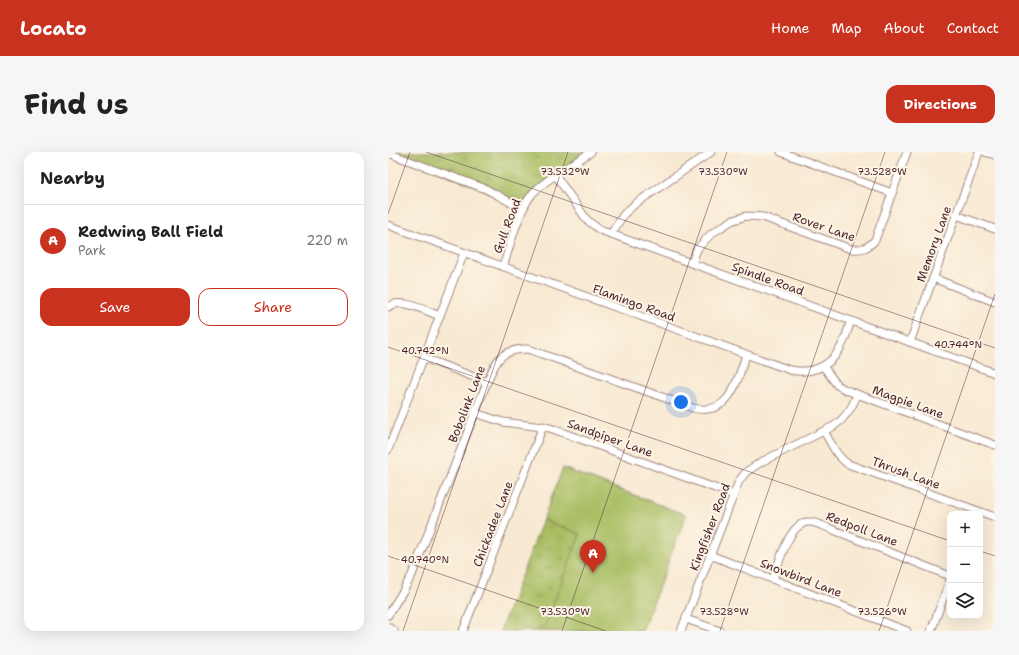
<!DOCTYPE html>
<html lang="en">
<head>
<meta charset="utf-8">
<style>
	:root { --surface:#fff; --page:#f6f6f6; --text:#222; --muted:#767676; --line:#e0e0e0; --accent:#c8321e }
	body { margin:0; font-family:"Shantell Sans",sans-serif; background:var(--page); color:var(--text) }
	.controls { position:absolute; right:12px; bottom:12px; display:grid; overflow:hidden; border-radius:8px; box-shadow:0 4px 16px #0002 }
	.controls button { width:36px; height:36px; display:grid; place-items:center; padding:0; border:0; border-bottom:1px solid var(--line); background:var(--surface); color:var(--text); font:20px sans-serif }
	.you { position:absolute; left:293px; top:250px; width:14px; height:14px; margin:-10px; border:3px solid #fff; border-radius:50%; background:#1a73e8; box-shadow:0 0 0 6px #1a73e833 }
	.badge { display:grid; place-items:center; width:26px; height:26px; border-radius:50%; background:var(--accent); color:#fff; font-size:13px; font-weight:700 }
	.pin { position:absolute; translate:-50% -33px; filter:drop-shadow(0 1px 2px #0008) }
	.pin::after { content:''; position:absolute; top:21px; width:14px; height:12px; background:inherit; clip-path:polygon(0 0,100% 0,50% 100%) }
	.list { margin:0; padding:0; list-style:none }
	h2 { display:flex; justify-content:space-between; align-items:center; height:52px; margin:0; padding:0 16px; font-size:17px }
	h2 small { font-size:13px; font-weight:400; color:var(--muted) }
	.list li { display:grid; grid-template-columns:26px 1fr auto; gap:12px; align-items:center; box-sizing:border-box; height:72px; padding:0 16px; border-top:1px solid var(--line) }
	.list b { display:block; font-size:15px; white-space:nowrap }
	.list p { margin:0; font-size:13px; white-space:nowrap; color:var(--muted) }
	.list em { font-size:13px; font-style:normal; color:var(--muted) }
	.actions { display:flex; gap:8px; padding:12px 16px }
	.actions a { flex:1; padding:9px 0; border:1px solid var(--accent); border-radius:12px; text-align:center; font-size:14px; color:var(--accent) }
	.actions .main { background:var(--accent); color:#fff }
	.icon { flex:none; width:22px; height:22px; fill:none; stroke:currentColor; stroke-width:2; stroke-linecap:round; stroke-linejoin:round }
	.map { position:relative; flex:none; width:607px; height:479px; overflow:hidden; border-radius:12px }
	header { display:flex; align-items:center; gap:24px; box-sizing:border-box; height:56px; padding:0 20px; background:var(--accent); color:#fff }
	header strong { font-size:19px }
	nav { display:flex; gap:22px; margin-inline-start:auto; font-size:14px }
	.intro { display:flex; align-items:center; justify-content:space-between; box-sizing:border-box; height:96px; padding:0 24px }
	h1 { margin:0; font-size:28px }
	.button { padding:10px 18px; border-radius:12px; background:var(--accent); color:#fff; font-size:14px; font-weight:700 }
	main { display:flex; gap:24px; padding:0 24px }
	aside { flex:1; background:var(--surface); border-radius:12px; box-shadow:0 4px 16px #0002 }
	.map>svg:first-child { display:block }
	.park { fill:url(#park-tufts); stroke:#7a6e47 }
	.pitch { fill:#a9be63; stroke:#7a6e47 }
	.lines { fill:none; stroke-linecap:round; stroke-linejoin:round }
	.minor-casing { stroke:#a1847e; stroke-width:9 }
	.minor { stroke:#fff; stroke-width:7 }
	.ticks { fill:none; stroke:#4a1f2b; stroke-width:1; stroke-opacity:0.45 }
	.labels { text-anchor:middle; stroke-width:4; stroke-linejoin:round; paint-order:stroke }
	.street-label { font-size:12px; fill:#4a1f2b; stroke:#fcf5e5 }
	.ticks-label { font-size:10px; text-anchor:middle; fill:#4a1f2b; stroke:#fcf5e5; stroke-width:4; stroke-linejoin:round; paint-order:stroke }
</style>
</head>
<body>
<header>
<strong>Locato</strong>
<nav><a>Home</a><a>Map</a><a>About</a><a>Contact</a></nav>
</header>
<div class="intro"><h1>Find us</h1><a class="button">Directions</a></div>
<main>
<aside>
<h2>Nearby<small></small></h2>
<ul class="list">
<li><span class="badge">A</span><div><b>Redwing Ball Field</b><p>Park</p></div><em>220 m</em></li>
</ul>
<div class="actions"><a class="main">Save</a><a>Share</a></div>
</aside>
<div class="map">
<svg width="607" height="479" viewBox="0 0 607 479">
	<defs>
		<pattern id="park-tufts" width="24" height="20" patternUnits="userSpaceOnUse"><rect width="24" height="20" fill="#a9be63"/><path d="M3 7l-1-3M5 7V3M7 7l1-3M15 17l-1-3M17 17v-4M19 17l1-3" fill="none" stroke="#8c9a52"/></pattern>
	</defs>
	<rect width="100%" height="100%" fill="#fcf5e5"/>
	<filter id="ink" filterUnits="userSpaceOnUse"><feTurbulence type="fractalNoise" baseFrequency=".025" numOctaves="2"/><feDisplacementMap in="SourceGraphic" scale="8" xChannelSelector="R" yChannelSelector="G"/><feConvolveMatrix kernelMatrix="1 2 1 2 8 2 1 2 1" color-interpolation-filters="sRGB"/></filter>
	<filter id="wash" filterUnits="userSpaceOnUse"><feTurbulence type="fractalNoise" baseFrequency=".012" numOctaves="4" result="noise"/><feDisplacementMap in="SourceGraphic" scale="16" xChannelSelector="R" yChannelSelector="G"/><feGaussianBlur stdDeviation="0.9" result="paint"/><feColorMatrix in="noise" values="0 0 0 0 0 0 0 0 0 0 0 0 0 0 0 0 0 1.4 0 .05"/><feComposite in="paint" operator="in"/></filter>
	<g filter="url(#wash)">
		<rect width="100%" height="100%" fill="#f8e9d2"/>
		<!-- park -->
		<g class="park">
			<polygon points="4,0 201,0 147,37 135,54"/>
			<polygon points="175,316 298,363 254,479 112,479"/>
		</g>
		<!-- pitch -->
		<polygon class="pitch" points="175,316 298,363 254,479 151,479 150,476 157,474 192,382 155,368"/>
	</g>
	<g filter="url(#ink)">
		<g class="lines">
			<!-- minor casing -->
			<g class="minor-casing">
				<g id="minor">
					<polyline points="393,0 504,41"/>
					<polyline points="597,0 607,3"/>
					<polyline points="0,1 98,37 135,57"/>
					<polyline points="168,24 199,68 212,78 607,221"/>
					<polyline points="568,63 607,77"/>
					<path d="M0 73 402 218C421 222 441 216 451 198 457 190 459 179 463 169"/>
					<polyline points="223,82 236,62 247,52 323,0"/>
					<path d="M304 111 309 97 323 82 343 69 358 64 375 65 463 97C474 98 480 96 487 88L519 0"/>
					<path d="M115 115C122 94 131 57 145 41 158 27 186 11 203 0"/>
					<polyline points="545,126 607,150"/>
					<path d="M0 155C14 145 37 159 52 164"/>
					<polyline points="522,190 591,0"/>
					<polyline points="36,206 99,230"/>
					<polyline points="435,214 449,233 458,238 607,293"/>
					<polyline points="87,261 115,270 162,276 346,343"/>
					<path d="M436 279C443 291 448 304 460 312L607 365"/>
					<polyline points="0,298 76,101"/>
					<polyline points="322,403 519,479"/>
					<path d="M385 427C391 412 400 373 419 370 427 369 435 374 443 377L562 424"/>
					<path d="M0 463 15 439 24 423 99 230C108 208 113 197 140 197L305 256C342 265 349 229 358 203"/>
					<polyline points="298,467 332,479"/>
					<polyline points="0,475 6,479"/>
					<polyline points="75,479 155,274"/>
					<path d="M293 479 351 329 358 320 373 310 446 274C458 266 464 256 469 243"/>
					<polyline points="543,479 562,428"/>
				</g>
			</g>
			<!-- minor -->
			<use href="#minor" class="minor"/>
		</g>
	</g>
	<!-- ticks -->
	<path class="ticks" d="M38 0 607 196M0 62 22 0M0 195 562 389M592 399 607 404M0 404 218 479M15 479 180 0M174 479 339 0M332 479 497 0M491 479 607 142"/>
	<g class="labels">
		<!-- street labels -->
		<g class="street-label">
			<text transform="translate(119 74) rotate(-69)" y="4">Gull Road</text>
			<text transform="translate(436 75) rotate(19)" y="4">Rover Lane</text>
			<text transform="translate(546 92) rotate(-70)" y="4">Memory Lane</text>
			<text transform="translate(380 127) rotate(20)" y="4">Spindle Road</text>
			<text transform="translate(246 151) rotate(20)" y="4">Flamingo Road</text>
			<text transform="translate(520 250) rotate(20)" y="4">Magpie Lane</text>
			<text transform="translate(79 252) rotate(-69)" y="4">Bobolink Lane</text>
			<text transform="translate(222 286) rotate(20)" y="4">Sandpiper Lane</text>
			<text transform="translate(518 321) rotate(20)" y="4">Thrush Lane</text>
			<text transform="translate(105 372) rotate(-69)" y="4">Chickadee Lane</text>
			<text transform="translate(322 375) rotate(-69)" y="4">Kingfisher Road</text>
			<text transform="translate(474 377) rotate(21)" y="4">Redpoll Lane</text>
			<text transform="translate(413 426) rotate(21)" y="4">Snowbird Lane</text>
		</g>
	</g>
	<g class="ticks-label">
		<text x="177" y="23">73.532°W</text>
		<text x="335" y="23">73.530°W</text>
		<text x="494" y="23">73.528°W</text>
		<text x="570" y="196">40.744°N</text>
		<text x="37" y="202">40.742°N</text>
		<text x="37" y="411">40.740°N</text>
		<text x="177" y="463">73.530°W</text>
		<text x="336" y="463">73.528°W</text>
		<text x="494" y="463">73.526°W</text>
	</g>
</svg>
<div class="controls">
<button>+</button>
<button>−</button>
<button><svg class="icon" aria-label="layers" viewBox="0 0 24 24"><path d="M12 4l9 5-9 5-9-5zM3 14l9 5 9-5"/></svg></button>
</div>
<div class="you"></div>
<div class="pin badge" style="left:205px;top:421px">A</div>
</div>
</main>
</body>
</html>
